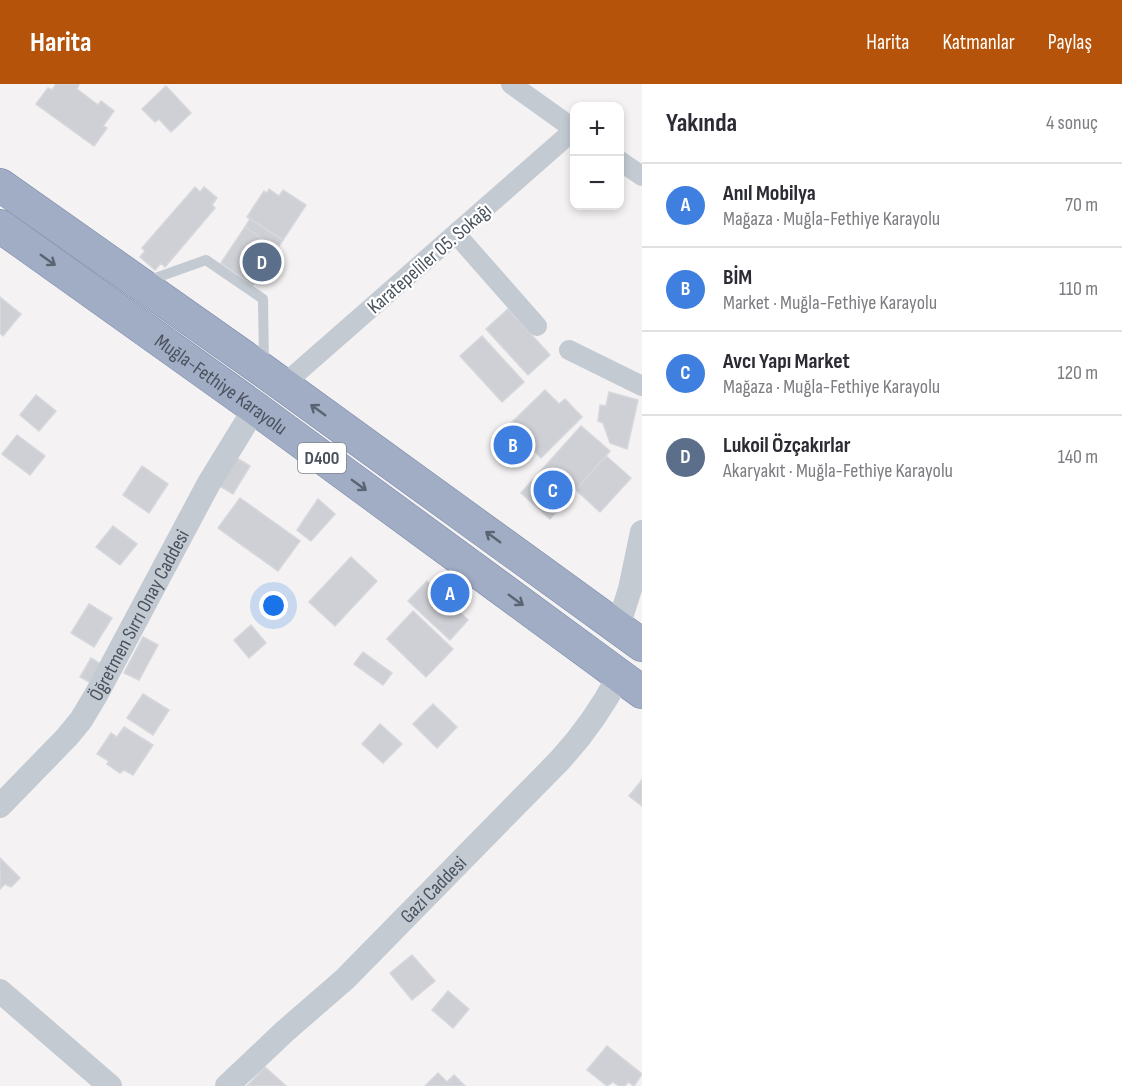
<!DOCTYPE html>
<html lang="tr">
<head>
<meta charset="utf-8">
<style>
	:root { --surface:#fff; --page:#f7f7f7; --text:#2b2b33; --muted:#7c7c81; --line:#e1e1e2; --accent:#b45309 }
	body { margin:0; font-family:"Sofia Sans Condensed",sans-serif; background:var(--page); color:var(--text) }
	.controls { position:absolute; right:18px; top:18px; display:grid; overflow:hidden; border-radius:12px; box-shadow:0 3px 9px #0003 }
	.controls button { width:54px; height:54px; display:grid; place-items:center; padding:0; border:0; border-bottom:2px solid var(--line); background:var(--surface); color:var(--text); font:30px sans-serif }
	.you { position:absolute; left:274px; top:522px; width:21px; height:21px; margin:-15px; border:4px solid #fff; border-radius:50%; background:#1a73e8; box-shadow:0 0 0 9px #1a73e833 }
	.badge { display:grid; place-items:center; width:39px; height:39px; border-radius:50%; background:var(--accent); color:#fff; font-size:20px; font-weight:700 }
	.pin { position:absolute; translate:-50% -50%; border:3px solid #fff; box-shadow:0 2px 6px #0006 }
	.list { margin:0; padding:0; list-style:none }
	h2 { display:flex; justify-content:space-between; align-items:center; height:78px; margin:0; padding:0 24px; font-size:26px }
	h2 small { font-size:20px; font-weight:400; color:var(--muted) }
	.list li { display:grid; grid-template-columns:39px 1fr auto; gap:18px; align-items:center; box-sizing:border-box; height:84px; padding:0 24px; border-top:2px solid var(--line) }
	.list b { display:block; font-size:22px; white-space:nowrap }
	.list p { margin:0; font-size:20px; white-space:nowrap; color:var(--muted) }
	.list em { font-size:20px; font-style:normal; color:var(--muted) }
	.map { position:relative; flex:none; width:642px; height:1002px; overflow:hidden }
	header { display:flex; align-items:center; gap:36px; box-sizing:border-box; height:84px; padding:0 30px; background:var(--accent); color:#fff }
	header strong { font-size:28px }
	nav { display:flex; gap:33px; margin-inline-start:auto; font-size:21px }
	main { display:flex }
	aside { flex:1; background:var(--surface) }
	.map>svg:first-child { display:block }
	.building { fill:#cfd0d5; stroke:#d6d7dc; stroke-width:1.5 }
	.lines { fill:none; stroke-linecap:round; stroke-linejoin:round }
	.trunk-casing { stroke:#7888a8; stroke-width:34 }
	.service { stroke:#c3cad2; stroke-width:10 }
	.minor { stroke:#c3cad2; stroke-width:20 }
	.tertiary { stroke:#c3cad2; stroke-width:24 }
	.trunk { stroke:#a0adc5; stroke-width:33 }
	.oneway { stroke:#5b6473 }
	.labels { text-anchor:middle; stroke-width:4.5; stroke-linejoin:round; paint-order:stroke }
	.shield { fill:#fff; stroke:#80868e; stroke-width:1.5 }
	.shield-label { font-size:18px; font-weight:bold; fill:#4a525e }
	.street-label { font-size:20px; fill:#4a525e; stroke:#fff }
</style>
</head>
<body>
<header>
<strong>Harita</strong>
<nav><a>Harita</a><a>Katmanlar</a><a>Paylaş</a></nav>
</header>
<main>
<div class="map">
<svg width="642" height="1002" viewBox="0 0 642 1002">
	<rect width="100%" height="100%" fill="#f4f2f2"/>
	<!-- building -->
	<g class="building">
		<polygon points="56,0 79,0 77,5 98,21 101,17 114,27 103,42 107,44 94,62 36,20 48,4 52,6"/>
		<polygon points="166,2 191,29 171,48 159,35 155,38 142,25"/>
		<polygon points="195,103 200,108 204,103 217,114 212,121 215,124 165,183 161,179 155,186 140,173 145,167 142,164"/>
		<polygon points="269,105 279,112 283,106 306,121 283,156 247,133 264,107 267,109"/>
		<polygon points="250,135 283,156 277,165 245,143"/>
		<polygon points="245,143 277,165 253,201 221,179"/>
		<polygon points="0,213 21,230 3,252 0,249"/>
		<polygon points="508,225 550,271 528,291 486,245"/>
		<polygon points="482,252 524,298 502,318 460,272"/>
		<polygon points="545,306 559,320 565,315 582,333 541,374 509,341"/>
		<polygon points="609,308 638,316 627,365 610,359 603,339 598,337 600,321 606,322"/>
		<polygon points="36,311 56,327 39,347 20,331"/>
		<polygon points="581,342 610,367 550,435 521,409"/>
		<polygon points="17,351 45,372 30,391 2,370"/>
		<polygon points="606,372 631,394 600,428 576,406"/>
		<polygon points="235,373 250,382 233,410 218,401"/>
		<polygon points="142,382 168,400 149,429 123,411"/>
		<polygon points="240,414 300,457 278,487 218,444"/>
		<polygon points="318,415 335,430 311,457 297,446"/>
		<polygon points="113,442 137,460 120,481 96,463"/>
		<polygon points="351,473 377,497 335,542 309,518"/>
		<polygon points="427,497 468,536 450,556 408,517"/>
		<polygon points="89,520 112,534 94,563 71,549"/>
		<polygon points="413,527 453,565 426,593 387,555"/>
		<polygon points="251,541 266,559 249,574 234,556"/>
		<polygon points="143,553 158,561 139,596 124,589"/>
		<polygon points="363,568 392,589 383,601 354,580"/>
		<polygon points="91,574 102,581 91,599 80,593"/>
		<polygon points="143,610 169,626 153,651 127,634"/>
		<polygon points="433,620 457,643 437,664 413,640"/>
		<polygon points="380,640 402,660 383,679 362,660"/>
		<polygon points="124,643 153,661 133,691 124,686 120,689 107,680 109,677 97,670 111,649 117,653"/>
		<polygon points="642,696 642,722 629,712"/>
		<polygon points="0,774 20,794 11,803 5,800 0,805"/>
		<polygon points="412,871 435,897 412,916 390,889"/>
		<polygon points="448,907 469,925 453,944 432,926"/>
		<polygon points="607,962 642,990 634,1002 628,998 625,1002 619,1002 613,998 607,1002 587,986"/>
		<polygon points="265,983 286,1002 247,1002"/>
		<polygon points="438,989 447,998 454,991 465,1002 425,1002"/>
	</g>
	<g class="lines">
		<!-- trunk casing -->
		<g class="trunk-casing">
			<g id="trunk">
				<polyline points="0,101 264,287 642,561"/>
				<path id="s3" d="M0 142 255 324 642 608"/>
			</g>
		</g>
		<!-- service -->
		<polyline class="service" points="147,197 206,176 263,215 264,281"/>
		<!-- minor -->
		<g class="minor">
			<polyline points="511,0 574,45"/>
			<polyline points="620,77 642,92"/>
			<polyline points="456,150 537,242"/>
			<polyline points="569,266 642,302"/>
			<polyline points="283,301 574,46"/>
		</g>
		<!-- tertiary -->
		<g class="tertiary">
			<polyline points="618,543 630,505 642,448"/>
			<path id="s1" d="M0 722 67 653 81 636 96 611 209 399 255 324"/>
			<polyline points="0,907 110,1002"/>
			<path id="s2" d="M227 1002 284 948 345 895 560 676C585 649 602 624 619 592"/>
		</g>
		<!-- trunk -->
		<use href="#trunk" class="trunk"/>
	</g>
	<!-- one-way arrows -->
	<defs><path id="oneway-shaft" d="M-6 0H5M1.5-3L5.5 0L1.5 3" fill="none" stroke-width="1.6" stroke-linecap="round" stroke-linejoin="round" transform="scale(1.5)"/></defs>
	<g class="oneway">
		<use href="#oneway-shaft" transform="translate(48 176) rotate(36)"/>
		<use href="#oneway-shaft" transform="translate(318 326) rotate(-144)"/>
		<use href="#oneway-shaft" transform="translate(359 401) rotate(36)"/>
		<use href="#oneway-shaft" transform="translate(493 453) rotate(-144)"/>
		<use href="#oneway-shaft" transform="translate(516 516) rotate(36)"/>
	</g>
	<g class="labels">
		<!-- shield labels -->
		<rect class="shield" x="298" y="359" width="48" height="30" rx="4.5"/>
		<g class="shield-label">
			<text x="322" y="380">D400</text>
		</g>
		<!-- street labels -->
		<g class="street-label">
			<text transform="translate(429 174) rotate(-41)" y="7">Karatepeliler 05. Sokağı</text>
			<text dy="7" stroke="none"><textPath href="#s3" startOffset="272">Muğla-Fethiye Karayolu</textPath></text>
			<text dy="7" stroke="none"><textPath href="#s1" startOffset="238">Öğretmen Sırrı Onay Caddesi</textPath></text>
			<text dy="7" stroke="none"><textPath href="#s2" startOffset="285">Gazi Caddesi</textPath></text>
		</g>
	</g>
</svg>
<div class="controls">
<button>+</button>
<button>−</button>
</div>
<div class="you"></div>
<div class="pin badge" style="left:450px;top:509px;background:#3f7fe0">A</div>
<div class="pin badge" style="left:513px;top:361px;background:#3f7fe0">B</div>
<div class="pin badge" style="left:553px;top:406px;background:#3f7fe0">C</div>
<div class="pin badge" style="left:262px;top:178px;background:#5c6f8a">D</div>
</div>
<aside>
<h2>Yakında<small>4 sonuç</small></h2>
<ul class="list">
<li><span class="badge" style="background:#3f7fe0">A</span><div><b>Anıl Mobilya</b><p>Mağaza · Muğla-Fethiye Karayolu</p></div><em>70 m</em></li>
<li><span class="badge" style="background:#3f7fe0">B</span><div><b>BİM</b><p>Market · Muğla-Fethiye Karayolu</p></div><em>110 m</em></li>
<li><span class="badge" style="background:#3f7fe0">C</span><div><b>Avcı Yapı Market</b><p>Mağaza · Muğla-Fethiye Karayolu</p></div><em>120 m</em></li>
<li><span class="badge" style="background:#5c6f8a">D</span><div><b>Lukoil Özçakırlar</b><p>Akaryakıt · Muğla-Fethiye Karayolu</p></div><em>140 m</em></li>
</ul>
</aside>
</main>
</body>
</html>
